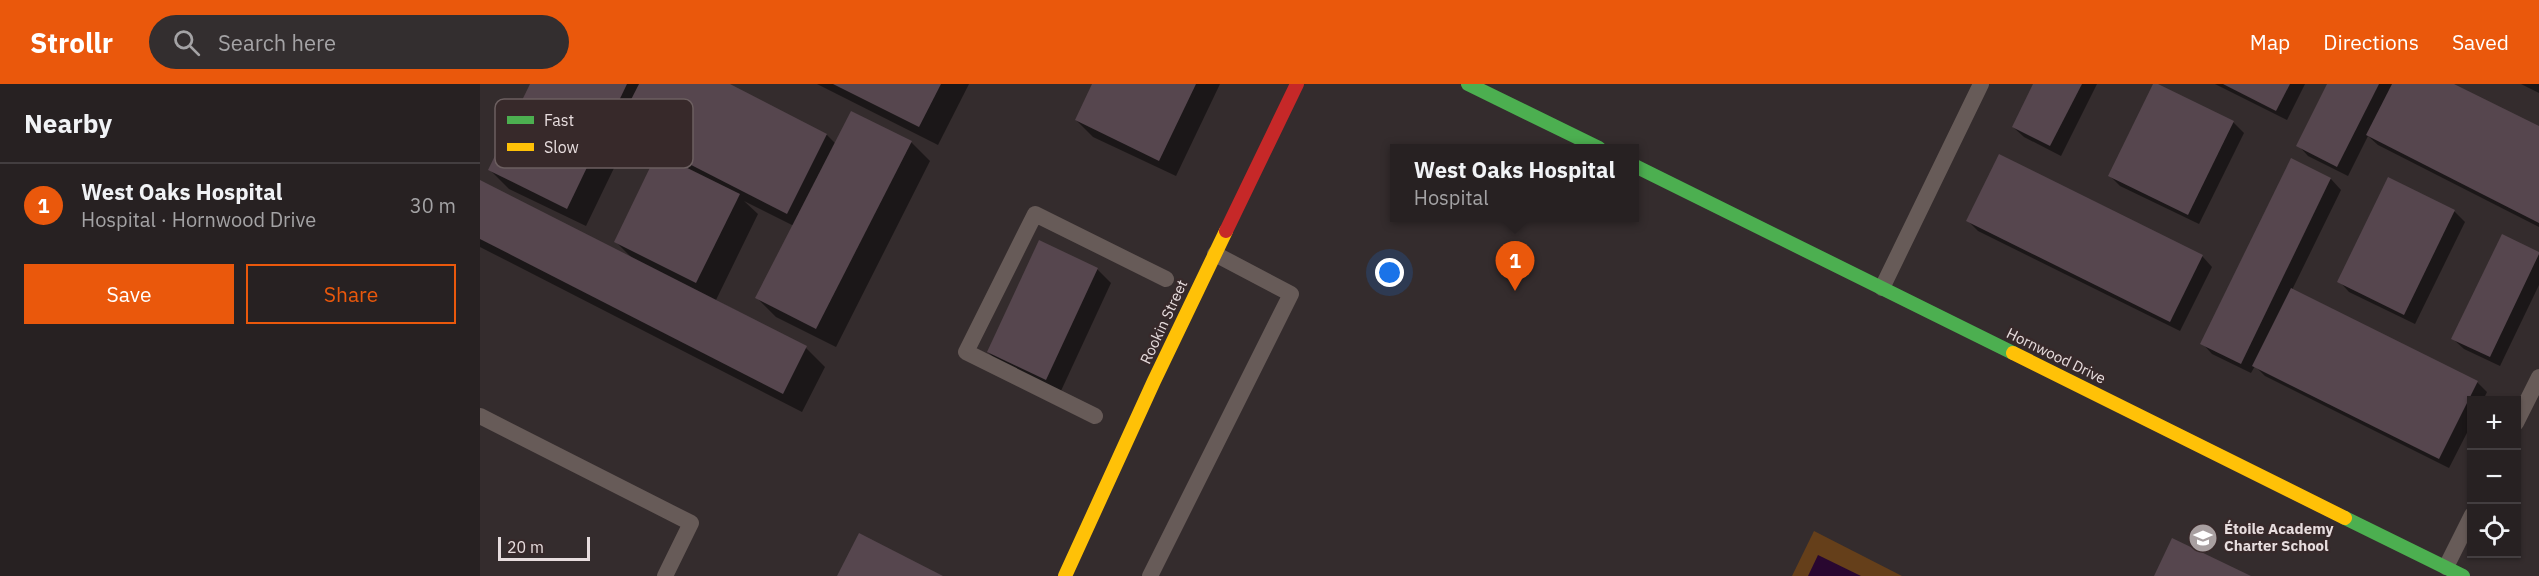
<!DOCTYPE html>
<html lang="en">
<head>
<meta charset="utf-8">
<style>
	:root { --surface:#272122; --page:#332e2f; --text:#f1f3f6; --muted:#a4a3a5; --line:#433e40; --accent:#ea580c }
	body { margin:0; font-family:"IBM Plex Sans",sans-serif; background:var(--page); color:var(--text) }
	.controls { position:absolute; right:18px; bottom:18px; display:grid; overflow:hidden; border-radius:0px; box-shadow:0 2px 4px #0004 }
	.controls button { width:54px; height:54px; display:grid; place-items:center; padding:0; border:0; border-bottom:2px solid var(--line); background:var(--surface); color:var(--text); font:30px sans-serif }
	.scale { position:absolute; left:18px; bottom:15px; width:92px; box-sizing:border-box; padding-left:6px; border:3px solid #e7ddde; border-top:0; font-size:16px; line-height:21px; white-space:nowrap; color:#e7ddde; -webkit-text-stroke:4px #37292a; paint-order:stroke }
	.you { position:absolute; left:910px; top:189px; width:21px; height:21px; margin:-15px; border:4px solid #fff; border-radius:50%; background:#1a73e8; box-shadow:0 0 0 9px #1a73e833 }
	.badge { display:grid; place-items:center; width:39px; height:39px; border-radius:50%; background:var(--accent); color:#fff; font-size:20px; font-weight:700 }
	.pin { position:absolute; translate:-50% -50px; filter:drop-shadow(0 2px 3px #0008) }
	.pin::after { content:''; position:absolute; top:32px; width:21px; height:18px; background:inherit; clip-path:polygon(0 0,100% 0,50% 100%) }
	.popup { position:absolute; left:910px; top:60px; width:249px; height:78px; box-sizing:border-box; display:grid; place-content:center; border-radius:0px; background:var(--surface); filter:drop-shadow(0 2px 4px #0005); font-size:20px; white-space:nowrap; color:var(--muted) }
	.popup b { font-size:22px; color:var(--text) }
	.popup::after { content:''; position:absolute; left:50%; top:100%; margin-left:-12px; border:12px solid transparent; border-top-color:var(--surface) }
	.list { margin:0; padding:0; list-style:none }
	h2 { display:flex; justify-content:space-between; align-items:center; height:78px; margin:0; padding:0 24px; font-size:26px }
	h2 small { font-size:20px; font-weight:400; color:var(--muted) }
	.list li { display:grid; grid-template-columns:39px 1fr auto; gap:18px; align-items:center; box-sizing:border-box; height:84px; padding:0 24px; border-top:2px solid var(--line) }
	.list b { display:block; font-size:22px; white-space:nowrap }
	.list p { margin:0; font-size:20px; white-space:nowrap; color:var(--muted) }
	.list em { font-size:20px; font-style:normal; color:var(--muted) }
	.actions { display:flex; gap:12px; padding:18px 24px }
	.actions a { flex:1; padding:14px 0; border:2px solid var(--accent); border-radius:0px; text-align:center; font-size:21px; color:var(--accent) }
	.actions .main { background:var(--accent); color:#fff }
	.icon { flex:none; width:33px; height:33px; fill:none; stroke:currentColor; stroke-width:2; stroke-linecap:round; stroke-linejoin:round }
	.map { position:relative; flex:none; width:2059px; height:492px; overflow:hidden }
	header { display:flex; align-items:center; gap:36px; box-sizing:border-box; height:84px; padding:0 30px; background:var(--accent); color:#fff }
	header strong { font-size:28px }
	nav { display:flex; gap:33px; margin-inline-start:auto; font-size:21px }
	.search { width:420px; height:54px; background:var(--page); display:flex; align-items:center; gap:15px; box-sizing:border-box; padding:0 21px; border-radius:33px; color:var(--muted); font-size:22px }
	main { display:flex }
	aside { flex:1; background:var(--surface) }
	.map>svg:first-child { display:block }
	.green { fill:#653f1a }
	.water { fill:#290730 }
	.shadow { fill:#0007 }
	.building { fill:#56464e }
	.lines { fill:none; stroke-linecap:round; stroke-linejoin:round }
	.lane { stroke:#675b58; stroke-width:16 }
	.fast { stroke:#4caf50; stroke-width:14 }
	.slow { stroke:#ffc107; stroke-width:14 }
	.jam { stroke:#c62828; stroke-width:14 }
	.labels { text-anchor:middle; stroke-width:4.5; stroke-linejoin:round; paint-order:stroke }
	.street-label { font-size:15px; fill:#e7ddde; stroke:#37292a }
	.poi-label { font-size:15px; font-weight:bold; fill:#e7ddde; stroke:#37292a; text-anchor:start }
	.key { fill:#37292a; stroke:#6c5f60; stroke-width:1.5 }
	.key-label { font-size:16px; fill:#e7ddde }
</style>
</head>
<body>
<header>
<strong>Strollr</strong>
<div class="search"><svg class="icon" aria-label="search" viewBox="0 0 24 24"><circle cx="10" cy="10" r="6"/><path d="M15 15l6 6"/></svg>Search here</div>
<nav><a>Map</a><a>Directions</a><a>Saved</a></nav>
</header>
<main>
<aside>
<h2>Nearby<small></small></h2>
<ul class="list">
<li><span class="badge">1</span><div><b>West Oaks Hospital</b><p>Hospital · Hornwood Drive</p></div><em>30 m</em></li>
</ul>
<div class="actions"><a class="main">Save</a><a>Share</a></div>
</aside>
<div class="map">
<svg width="2059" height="492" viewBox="0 0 2059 492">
	<rect width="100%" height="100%" fill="#342c2d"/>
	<!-- green -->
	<polygon class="green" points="1334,447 1422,492 1312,492"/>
	<!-- water -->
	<polygon class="water" points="1338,471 1381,492 1328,492"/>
	<!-- shadow -->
	<g class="shadow">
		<polygon points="52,0 247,0 347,51 356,60 431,58 450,77 356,263 296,233 277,214 314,142 264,117 278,130 236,216 326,264 345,283 322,328 0,163 0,98 152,174 136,158 177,72 158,62 149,53 106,142 29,105 10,86"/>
		<polygon points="337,0 489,0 458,61"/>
		<polygon points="614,0 740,0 696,92 613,53 596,36"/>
		<polygon points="1555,0 1617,0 1581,72 1544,53 1533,43"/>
		<polygon points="1675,0 1753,38 1764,49 1719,140 1640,102 1630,92"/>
		<polygon points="1735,0 1825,0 1807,36"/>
		<polygon points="1848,0 1971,0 2059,44 2059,143 1898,61 1888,52 1868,92 1828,72 1818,61"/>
		<polygon points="2041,0 2059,0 2059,9"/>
		<polygon points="1811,76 1851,95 1861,106 1812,206 1997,298 2007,308 2003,316 1992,316 1992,339 1969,384 1785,292 1775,282 1771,289 1732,270 1722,259"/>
		<polygon points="1909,95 1975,128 1985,138 1935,240 1869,208 1859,197"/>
		<polygon points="1488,137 1722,172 1732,183 1700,247 1498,147"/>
		<polygon points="560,158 617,185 631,199 580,309 522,282 508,268"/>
		<polygon points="2059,170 2059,201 2020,282 1984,265 1973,255"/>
	</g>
	<!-- building -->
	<g class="building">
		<polygon points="50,0 147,0 87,125 8,86"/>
		<polygon points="159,0 250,0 347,50 307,130 137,43"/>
		<polygon points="353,0 461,0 439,43"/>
		<polygon points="612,0 716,0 679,77 595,36"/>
		<polygon points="1553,0 1602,0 1570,62 1532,43"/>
		<polygon points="1673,0 1678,0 1754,37 1708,131 1628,92"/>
		<polygon points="1743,0 1810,0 1796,27"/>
		<polygon points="1847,0 1899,0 1857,83 1816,62"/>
		<polygon points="1912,0 1974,0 2059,42 2059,139 1886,51"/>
		<polygon points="371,27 432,57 336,245 275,214"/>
		<polygon points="177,69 260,110 216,199 134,158"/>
		<polygon points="1519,70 1723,171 1690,238 1486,137"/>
		<polygon points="1811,74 1851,94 1761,280 1720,260"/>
		<polygon points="1908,93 1975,126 1924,231 1857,198"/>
		<polygon points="0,96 327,262 303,310 0,155"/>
		<polygon points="2022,150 2059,168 2059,170 2010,273 1971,255"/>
		<polygon points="559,156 618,184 566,296 507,268"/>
		<polygon points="1811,204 1998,297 1959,375 1772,282"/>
		<polygon points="379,449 463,492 357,492"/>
		<polygon points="1692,454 1771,492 1674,492"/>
	</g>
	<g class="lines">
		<!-- lane -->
		<g class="lane">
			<polyline points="1402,204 1501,0"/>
			<polyline points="0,332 211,439 185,492"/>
			<polyline points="615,332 486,268 555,130 686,195"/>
			<polyline points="2036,339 2059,293"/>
			<polyline points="1966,483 1992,431"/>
			<polyline points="670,492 811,210 735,170"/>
		</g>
		<!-- fast -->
		<g class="fast">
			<polyline points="988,0 1119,64"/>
			<polyline points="1155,82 1533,269"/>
			<polyline points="1865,434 1983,492"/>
		</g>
		<!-- slow -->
		<g class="slow">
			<polyline points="1533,269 1865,434"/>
			<polyline points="585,492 674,297 746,147"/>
		</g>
		<!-- jam -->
		<polyline class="jam" points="746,147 817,0"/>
	</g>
	<!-- icons -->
	<defs>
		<g id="school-disc" transform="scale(1.5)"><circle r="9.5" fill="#a89fa0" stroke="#37292a"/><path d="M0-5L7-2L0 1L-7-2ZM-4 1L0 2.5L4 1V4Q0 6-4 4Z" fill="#fff"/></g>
	</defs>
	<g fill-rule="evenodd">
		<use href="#school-disc" x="1723" y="454"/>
	</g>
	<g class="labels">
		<!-- street labels -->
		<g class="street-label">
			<text transform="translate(684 238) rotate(-65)" y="5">Rookin Street</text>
			<text transform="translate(1576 272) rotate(26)" y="5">Hornwood Drive</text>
		</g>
		<!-- poi labels -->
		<g class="poi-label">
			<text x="1744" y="450">Étoile Academy<tspan x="1744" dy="17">Charter School</tspan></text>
		</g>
	</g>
	<!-- legend -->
	<rect x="15" y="15" width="198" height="69" rx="9" class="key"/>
	<rect x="27" y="32" width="27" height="8" fill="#4caf50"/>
	<rect x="27" y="59" width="27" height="8" fill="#ffc107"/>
	<g class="key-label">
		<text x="64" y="42">Fast</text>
		<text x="64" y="69">Slow</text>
	</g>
</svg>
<div class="controls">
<button>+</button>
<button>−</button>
<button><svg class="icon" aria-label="locate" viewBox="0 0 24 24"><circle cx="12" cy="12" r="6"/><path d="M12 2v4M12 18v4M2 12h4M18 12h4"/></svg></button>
</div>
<div class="scale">20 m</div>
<div class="you"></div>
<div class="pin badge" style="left:1035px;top:207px">1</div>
<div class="popup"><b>West Oaks Hospital</b>Hospital</div>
</div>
</main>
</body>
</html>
